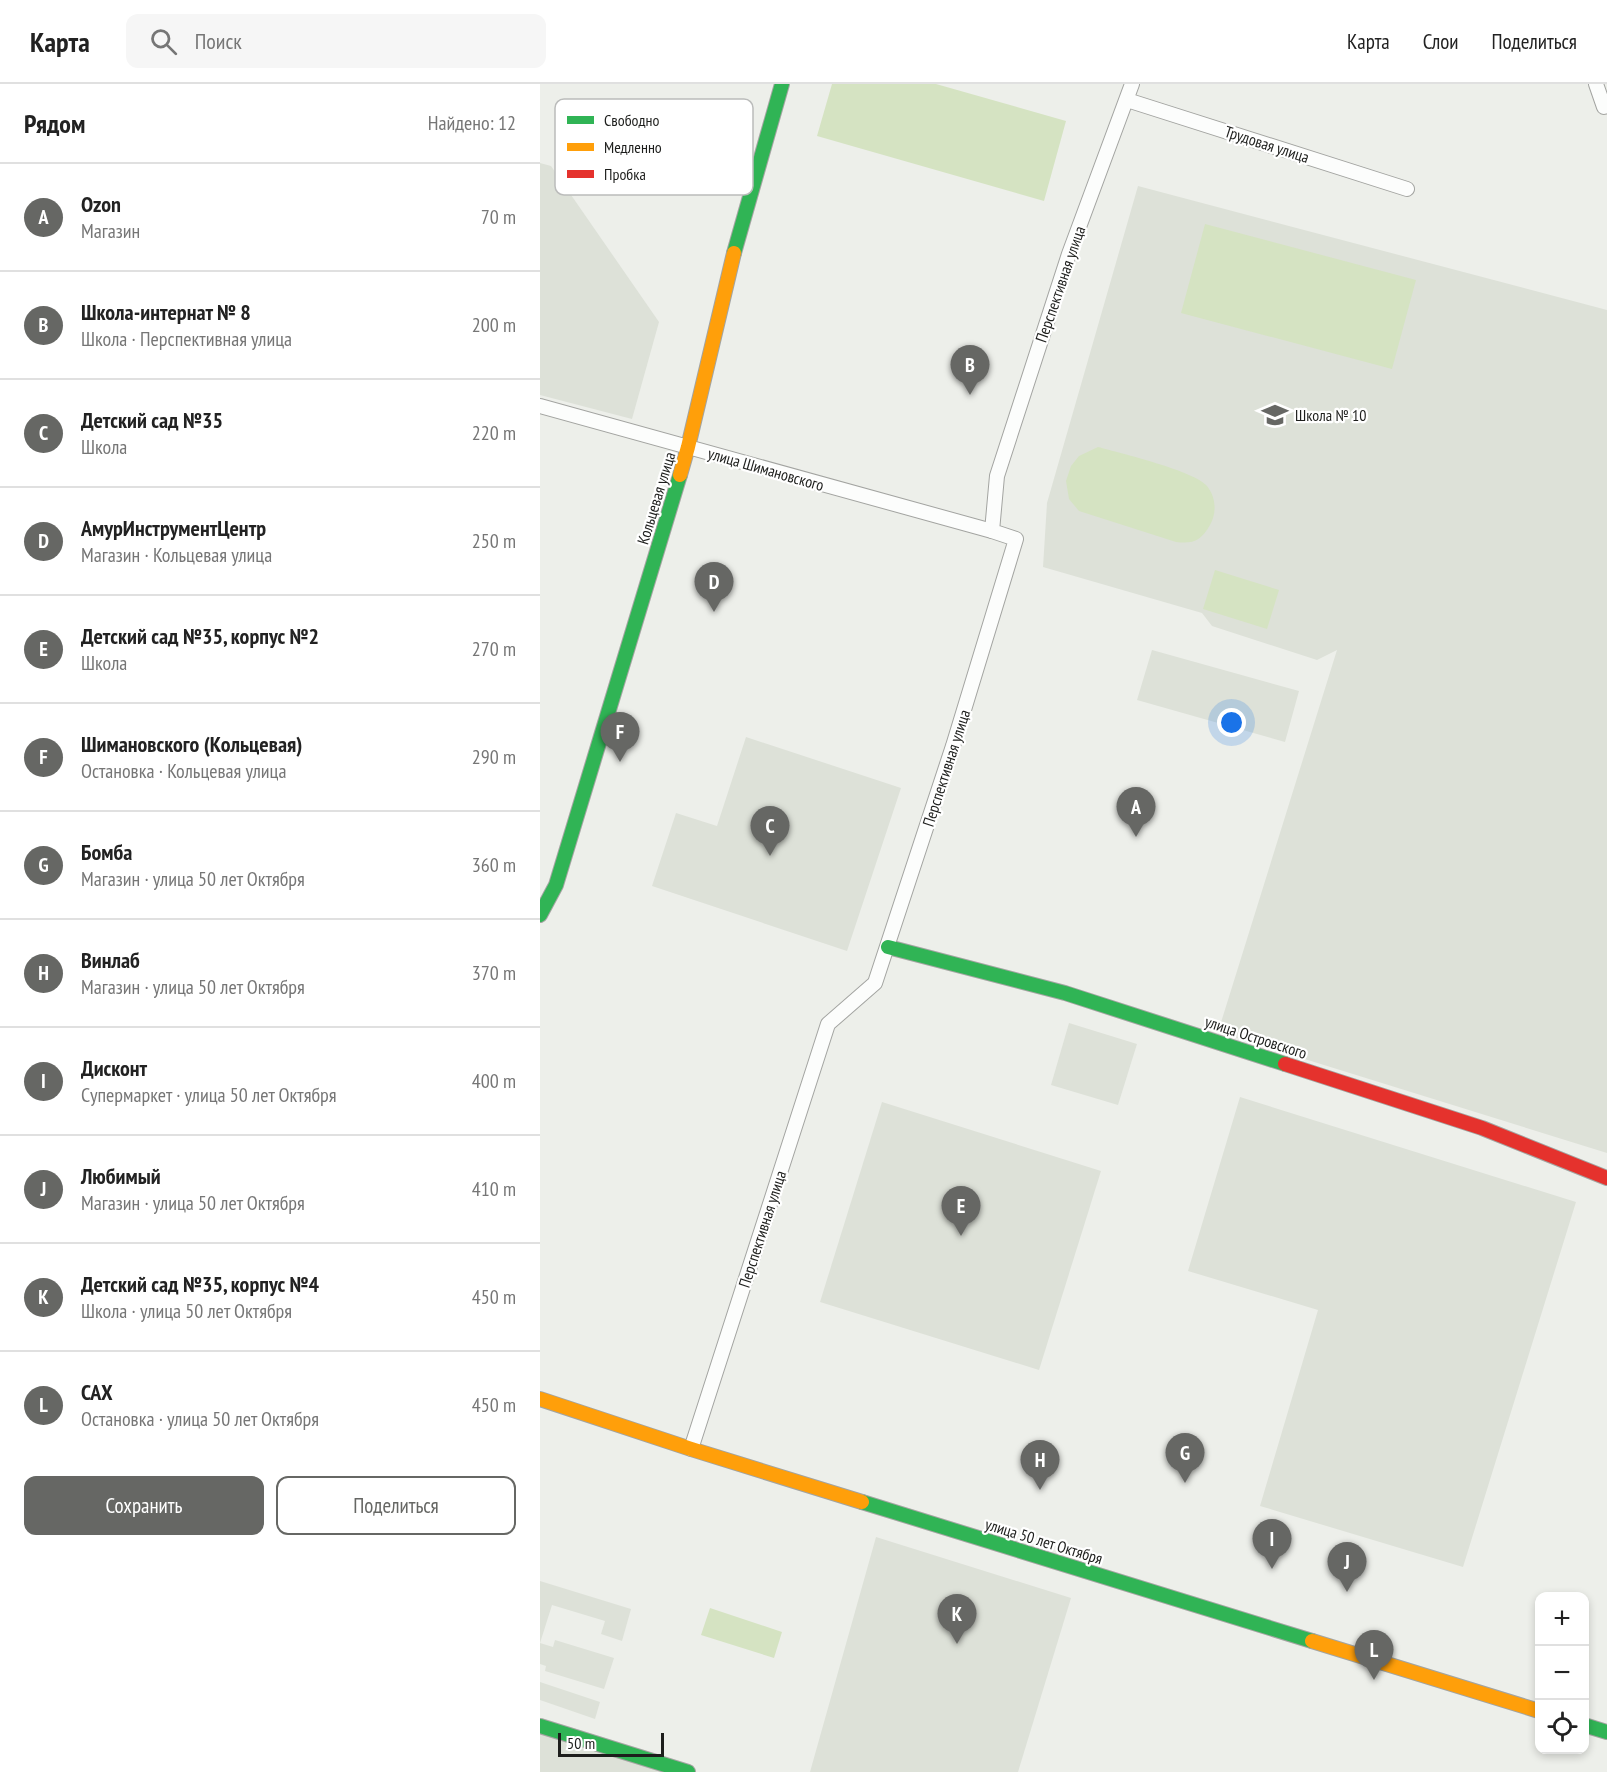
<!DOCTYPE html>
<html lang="ru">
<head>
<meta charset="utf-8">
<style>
	:root { --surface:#fff; --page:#f6f6f6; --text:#222; --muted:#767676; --line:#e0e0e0; --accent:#666764 }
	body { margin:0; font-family:"PT Sans Narrow",sans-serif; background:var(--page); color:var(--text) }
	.controls { position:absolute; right:18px; bottom:18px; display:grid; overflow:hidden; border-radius:12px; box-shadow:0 3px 9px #0003 }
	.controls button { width:54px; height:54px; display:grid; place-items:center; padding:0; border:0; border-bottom:2px solid var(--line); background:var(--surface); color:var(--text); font:30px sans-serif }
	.scale { position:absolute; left:18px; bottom:15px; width:106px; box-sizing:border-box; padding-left:6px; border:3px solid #1d1e1c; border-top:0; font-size:16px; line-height:21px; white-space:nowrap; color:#1d1e1c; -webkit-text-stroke:4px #fff; paint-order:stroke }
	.you { position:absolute; left:692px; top:639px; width:21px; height:21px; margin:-15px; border:4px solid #fff; border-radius:50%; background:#1a73e8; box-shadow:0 0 0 9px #1a73e833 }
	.badge { display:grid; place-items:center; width:39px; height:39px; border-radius:50%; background:var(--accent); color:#fff; font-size:20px; font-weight:700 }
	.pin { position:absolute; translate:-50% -50px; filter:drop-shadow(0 2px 3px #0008) }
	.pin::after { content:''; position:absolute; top:32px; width:21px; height:18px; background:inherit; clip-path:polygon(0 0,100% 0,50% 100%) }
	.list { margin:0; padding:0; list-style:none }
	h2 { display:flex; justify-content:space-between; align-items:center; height:78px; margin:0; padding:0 24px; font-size:26px }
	h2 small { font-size:20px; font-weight:400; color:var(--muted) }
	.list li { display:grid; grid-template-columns:39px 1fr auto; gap:18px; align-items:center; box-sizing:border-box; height:108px; padding:0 24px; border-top:2px solid var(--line) }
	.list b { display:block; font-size:22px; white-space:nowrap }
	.list p { margin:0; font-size:20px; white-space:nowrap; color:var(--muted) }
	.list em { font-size:20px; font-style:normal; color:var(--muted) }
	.actions { display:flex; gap:12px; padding:18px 24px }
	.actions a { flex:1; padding:14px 0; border:2px solid var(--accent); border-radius:12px; text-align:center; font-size:21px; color:var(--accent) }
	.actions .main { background:var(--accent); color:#fff }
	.icon { flex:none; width:33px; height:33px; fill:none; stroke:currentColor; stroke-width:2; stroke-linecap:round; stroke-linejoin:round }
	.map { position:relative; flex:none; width:1067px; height:1688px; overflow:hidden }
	header { display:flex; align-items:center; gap:36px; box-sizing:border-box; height:84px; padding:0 30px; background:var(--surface); border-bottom:2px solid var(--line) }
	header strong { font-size:28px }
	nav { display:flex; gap:33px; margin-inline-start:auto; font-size:21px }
	.search { width:420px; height:54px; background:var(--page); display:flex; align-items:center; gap:15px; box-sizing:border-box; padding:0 21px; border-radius:12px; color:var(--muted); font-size:22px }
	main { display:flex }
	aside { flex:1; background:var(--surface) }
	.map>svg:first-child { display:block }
	.built { fill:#dde1d8 }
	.green { fill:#d5e3c2 }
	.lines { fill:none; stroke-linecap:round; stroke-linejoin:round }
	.street-casing { stroke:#a3a4a1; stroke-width:16 }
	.fast-casing { stroke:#a3a4a1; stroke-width:16 }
	.slow-casing { stroke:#a3a4a1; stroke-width:16 }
	.jam-casing { stroke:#a3a4a1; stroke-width:16 }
	.street { stroke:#fcfdfc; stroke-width:14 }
	.fast { stroke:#30b455; stroke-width:14 }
	.slow { stroke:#ff9f0a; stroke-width:14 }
	.jam { stroke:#e5322d; stroke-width:14 }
	.labels { text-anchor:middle; stroke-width:4.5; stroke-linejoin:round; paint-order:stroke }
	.street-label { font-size:16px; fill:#1d1e1c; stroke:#fff }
	.poi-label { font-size:16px; fill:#1d1e1c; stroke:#fff; text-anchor:start }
	.key { fill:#fff; stroke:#bbbcbb; stroke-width:1.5 }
	.key-label { font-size:16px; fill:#1d1e1c }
</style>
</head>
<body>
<header>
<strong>Карта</strong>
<div class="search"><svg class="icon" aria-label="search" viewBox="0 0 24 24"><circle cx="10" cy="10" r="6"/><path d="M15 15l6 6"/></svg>Поиск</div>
<nav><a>Карта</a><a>Слои</a><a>Поделиться</a></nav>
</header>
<main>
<aside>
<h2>Рядом<small>Найдено: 12</small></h2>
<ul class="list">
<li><span class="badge">A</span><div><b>Ozon</b><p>Магазин</p></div><em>70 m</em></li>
<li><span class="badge">B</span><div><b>Школа-интернат № 8</b><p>Школа · Перспективная улица</p></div><em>200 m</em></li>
<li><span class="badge">C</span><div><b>Детский сад №35</b><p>Школа</p></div><em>220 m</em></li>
<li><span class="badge">D</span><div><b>АмурИнструментЦентр</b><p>Магазин · Кольцевая улица</p></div><em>250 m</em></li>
<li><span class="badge">E</span><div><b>Детский сад №35, корпус №2</b><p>Школа</p></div><em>270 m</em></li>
<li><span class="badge">F</span><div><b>Шимановского (Кольцевая)</b><p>Остановка · Кольцевая улица</p></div><em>290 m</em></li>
<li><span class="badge">G</span><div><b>Бомба</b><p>Магазин · улица 50 лет Октября</p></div><em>360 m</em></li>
<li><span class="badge">H</span><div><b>Винлаб</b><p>Магазин · улица 50 лет Октября</p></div><em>370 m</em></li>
<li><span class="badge">I</span><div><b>Дисконт</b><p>Супермаркет · улица 50 лет Октября</p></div><em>400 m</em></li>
<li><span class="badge">J</span><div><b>Любимый</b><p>Магазин · улица 50 лет Октября</p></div><em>410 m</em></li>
<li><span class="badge">K</span><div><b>Детский сад №35, корпус №4</b><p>Школа · улица 50 лет Октября</p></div><em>450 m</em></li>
<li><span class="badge">L</span><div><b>САХ</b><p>Остановка · улица 50 лет Октября</p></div><em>450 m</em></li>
</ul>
<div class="actions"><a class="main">Сохранить</a><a>Поделиться</a></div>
</aside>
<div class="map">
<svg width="1067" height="1688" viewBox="0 0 1067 1688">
	<rect width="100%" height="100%" fill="#edefea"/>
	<!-- built -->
	<g class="built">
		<polygon points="0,79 11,82 119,238 92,335 0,311"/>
		<polygon points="598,102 1067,226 1067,1069 678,948 797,566 777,576 672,542 662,529 503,483 507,419"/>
		<polygon points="612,566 759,607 745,658 597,616"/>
		<polygon points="206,653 361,704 307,867 112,802 136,729 177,742"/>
		<polygon points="529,939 597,960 578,1021 511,1001"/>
		<polygon points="700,1013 1036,1118 923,1483 720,1422 778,1226 648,1187"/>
		<polygon points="342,1018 561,1087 499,1286 280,1218"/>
		<polygon points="336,1453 531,1514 478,1688 270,1688"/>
		<polygon points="0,1497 91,1525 82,1557 61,1550 65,1537 12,1521 0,1559 13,1563 15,1556 74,1574 64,1605 5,1587 6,1582 0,1580"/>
		<polygon points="0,1598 60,1618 55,1635 0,1616"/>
		<polygon points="0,1641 156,1688 0,1688"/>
	</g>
	<!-- green -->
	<g class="green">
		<polygon points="292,0 396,0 526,37 504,117 277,52"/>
		<polygon points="665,140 876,196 852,285 641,229"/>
		<path d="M558 363C580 369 655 387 667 402 676 413 677 429 670 441 661 457 653 460 636 458L539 427 529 415 526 397 531 382 539 372Z"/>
		<polygon points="675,486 739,506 727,545 663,525"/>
		<polygon points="170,1524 242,1548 234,1574 161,1551"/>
	</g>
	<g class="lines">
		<!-- street casing -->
		<g class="street-casing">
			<g id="street">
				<polyline points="1056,0 1064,23"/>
				<polyline points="587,16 867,105"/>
				<polyline points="0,322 452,447"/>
				<polyline points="151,1365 288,940 335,899 413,662 476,455 452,447 457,392 529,170 592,0"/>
			</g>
		</g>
		<!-- fast casing -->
		<g class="fast-casing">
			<g id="fast">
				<polyline points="194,169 242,0"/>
				<polyline points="0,831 16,801 140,391"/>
				<polyline points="348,863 525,909 745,980"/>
				<polyline points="322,1418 772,1557"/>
				<polyline points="1044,1641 1067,1648"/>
				<polyline points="0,1642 148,1688"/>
			</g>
		</g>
		<!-- slow casing -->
		<g class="slow-casing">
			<g id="slow">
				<polyline points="140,391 148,363 194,169"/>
				<polyline points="0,1315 151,1365 322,1418"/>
				<polyline points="772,1557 999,1627"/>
			</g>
		</g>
		<!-- jam casing -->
		<g class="jam-casing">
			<polyline id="jam" points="745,980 942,1044 1067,1094"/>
		</g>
		<!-- street -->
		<use href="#street" class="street"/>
		<!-- fast -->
		<use href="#fast" class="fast"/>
		<!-- slow -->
		<use href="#slow" class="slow"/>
		<!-- jam -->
		<use href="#jam" class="jam"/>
	</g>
	<!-- icons -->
	<defs>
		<g id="school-bare" transform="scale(2.07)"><path d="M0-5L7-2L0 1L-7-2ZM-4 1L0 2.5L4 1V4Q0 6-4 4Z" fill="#666764" stroke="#fff" stroke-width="2.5" paint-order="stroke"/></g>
	</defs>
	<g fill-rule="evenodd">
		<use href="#school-bare" x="735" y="331"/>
	</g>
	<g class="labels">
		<!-- street labels -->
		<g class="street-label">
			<text transform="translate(727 60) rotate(18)" y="6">Трудовая улица</text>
			<text transform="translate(520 200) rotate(-71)" y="6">Перспективная улица</text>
			<text transform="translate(226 385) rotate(16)" y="6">улица Шимановского</text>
			<text transform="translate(116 414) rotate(-73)" y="6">Кольцевая улица</text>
			<text transform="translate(406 684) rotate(-72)" y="6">Перспективная улица</text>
			<text transform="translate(716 953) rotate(18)" y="6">улица Островского</text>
			<text transform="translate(222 1145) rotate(-72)" y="6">Перспективная улица</text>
			<text transform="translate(504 1457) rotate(17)" y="6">улица 50 лет Октября</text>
		</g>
		<!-- poi labels -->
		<g class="poi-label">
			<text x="755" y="337">Школа № 10</text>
		</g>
	</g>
	<!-- legend -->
	<rect x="15" y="15" width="198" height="96" rx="9" class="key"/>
	<rect x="27" y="32" width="27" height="8" fill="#30b455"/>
	<rect x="27" y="59" width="27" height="8" fill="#ff9f0a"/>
	<rect x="27" y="86" width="27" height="8" fill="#e5322d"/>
	<g class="key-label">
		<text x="64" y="42">Свободно</text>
		<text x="64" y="69">Медленно</text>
		<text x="64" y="96">Пробка</text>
	</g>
</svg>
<div class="controls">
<button>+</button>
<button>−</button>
<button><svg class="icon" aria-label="locate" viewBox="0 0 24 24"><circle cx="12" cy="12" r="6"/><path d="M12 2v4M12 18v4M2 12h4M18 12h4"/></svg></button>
</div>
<div class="scale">50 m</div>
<div class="you"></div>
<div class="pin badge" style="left:596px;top:753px">A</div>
<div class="pin badge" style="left:430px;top:311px">B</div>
<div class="pin badge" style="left:230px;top:772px">C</div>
<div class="pin badge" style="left:174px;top:528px">D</div>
<div class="pin badge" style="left:421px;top:1152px">E</div>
<div class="pin badge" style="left:80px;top:678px">F</div>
<div class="pin badge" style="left:645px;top:1399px">G</div>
<div class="pin badge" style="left:500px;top:1406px">H</div>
<div class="pin badge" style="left:732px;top:1485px">I</div>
<div class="pin badge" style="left:807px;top:1508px">J</div>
<div class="pin badge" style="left:417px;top:1560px">K</div>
<div class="pin badge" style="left:834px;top:1596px">L</div>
</div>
</main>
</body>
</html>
